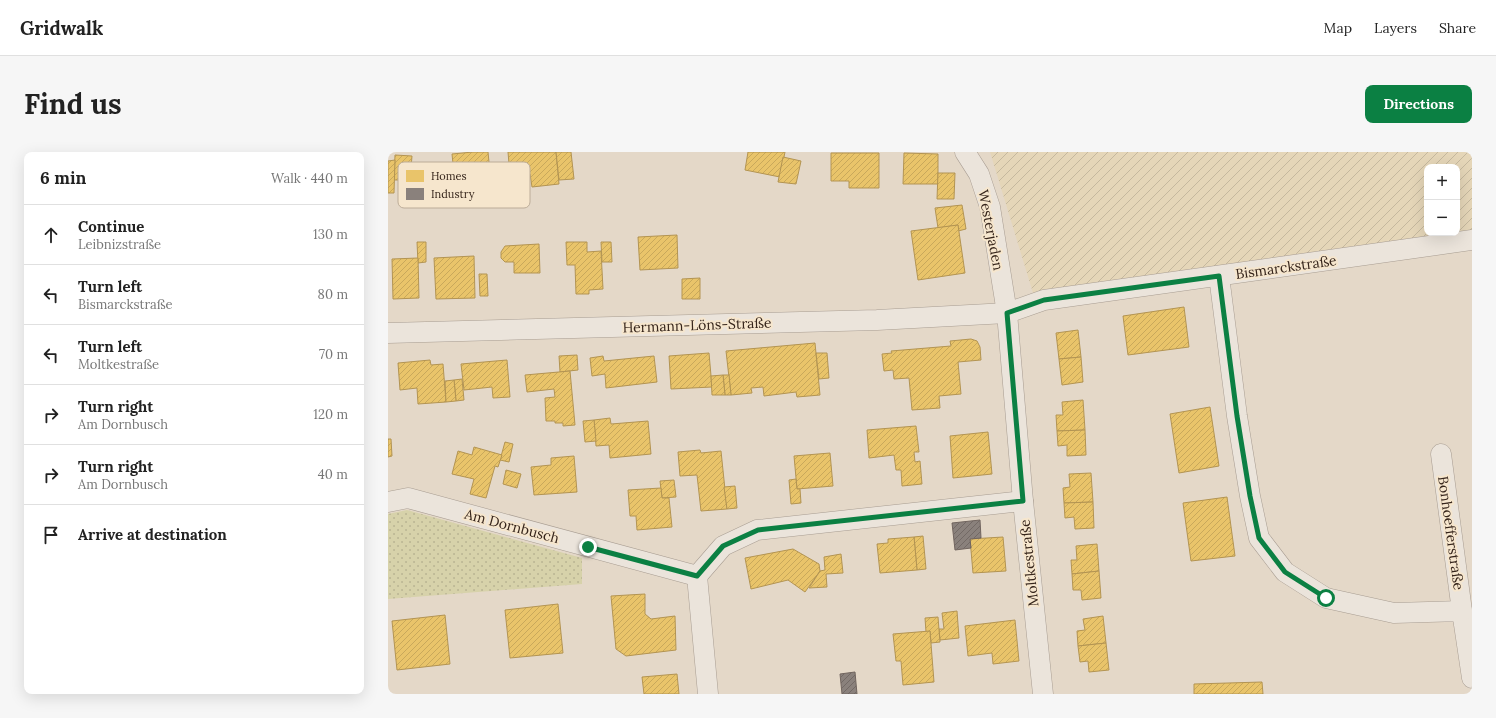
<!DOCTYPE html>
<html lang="en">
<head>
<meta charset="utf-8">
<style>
	:root { --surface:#fff; --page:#f6f6f6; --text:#222; --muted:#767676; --line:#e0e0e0; --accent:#0b8043 }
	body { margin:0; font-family:Lora,serif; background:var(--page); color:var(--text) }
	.controls { position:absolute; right:12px; top:12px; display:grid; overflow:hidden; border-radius:8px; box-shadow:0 4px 16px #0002 }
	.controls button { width:36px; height:36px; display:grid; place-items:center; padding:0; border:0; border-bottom:1px solid var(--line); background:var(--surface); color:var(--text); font:20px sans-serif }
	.stop { position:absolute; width:12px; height:12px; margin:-9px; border:3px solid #0b8043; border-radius:50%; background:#fff }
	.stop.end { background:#0b8043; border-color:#fff; box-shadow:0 1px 4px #0008 }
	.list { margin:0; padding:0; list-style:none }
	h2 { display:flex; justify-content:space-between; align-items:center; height:52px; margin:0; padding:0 16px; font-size:17px }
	h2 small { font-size:13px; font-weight:400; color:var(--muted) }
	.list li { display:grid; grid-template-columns:26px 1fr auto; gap:12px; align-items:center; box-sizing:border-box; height:60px; padding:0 16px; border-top:1px solid var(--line) }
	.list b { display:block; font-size:15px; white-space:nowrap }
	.list p { margin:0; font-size:13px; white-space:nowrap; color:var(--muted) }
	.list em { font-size:13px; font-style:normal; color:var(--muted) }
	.icon { flex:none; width:22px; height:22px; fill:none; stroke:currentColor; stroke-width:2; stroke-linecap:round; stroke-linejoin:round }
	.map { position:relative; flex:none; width:1084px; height:542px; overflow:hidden; border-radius:8px }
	header { display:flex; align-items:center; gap:24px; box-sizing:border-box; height:56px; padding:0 20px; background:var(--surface); border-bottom:1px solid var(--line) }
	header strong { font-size:19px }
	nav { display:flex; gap:22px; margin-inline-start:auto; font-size:14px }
	.intro { display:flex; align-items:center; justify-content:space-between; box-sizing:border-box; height:96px; padding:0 24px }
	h1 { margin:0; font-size:28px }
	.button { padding:10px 18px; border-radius:8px; background:var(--accent); color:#fff; font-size:14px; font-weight:700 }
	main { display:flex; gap:24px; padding:0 24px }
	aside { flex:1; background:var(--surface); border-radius:8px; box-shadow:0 4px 16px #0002 }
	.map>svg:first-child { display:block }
	.farmland { fill:url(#farmland-furrows) }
	.grass { fill:url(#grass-dots) }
	.homes { fill:url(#homes-hatch); stroke:#b39452 }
	.industry { fill:url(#industry-hatch); stroke:#71655f }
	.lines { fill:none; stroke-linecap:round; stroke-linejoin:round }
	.minor-casing { stroke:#a89d92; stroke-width:21 }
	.minor { stroke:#ebe4db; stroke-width:20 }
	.route { stroke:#0b8043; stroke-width:5 }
	.labels { text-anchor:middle; stroke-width:4; stroke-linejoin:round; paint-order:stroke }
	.street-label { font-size:14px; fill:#36251b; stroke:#f6e6cd }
	.key { fill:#f6e6cd; stroke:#bcac98; stroke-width:1 }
	.key-label { font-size:11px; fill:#36251b }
</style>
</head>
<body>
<header>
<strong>Gridwalk</strong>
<nav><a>Map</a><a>Layers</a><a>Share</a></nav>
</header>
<div class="intro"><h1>Find us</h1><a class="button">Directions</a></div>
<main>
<aside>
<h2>6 min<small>Walk · 440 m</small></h2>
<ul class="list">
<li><svg class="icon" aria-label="ahead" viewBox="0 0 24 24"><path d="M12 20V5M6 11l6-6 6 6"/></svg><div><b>Continue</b><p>Leibnizstraße</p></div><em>130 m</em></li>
<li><svg class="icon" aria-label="left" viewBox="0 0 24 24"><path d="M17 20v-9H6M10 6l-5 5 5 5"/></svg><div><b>Turn left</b><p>Bismarckstraße</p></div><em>80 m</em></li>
<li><svg class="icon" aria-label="left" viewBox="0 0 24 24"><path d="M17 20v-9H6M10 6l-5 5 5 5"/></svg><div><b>Turn left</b><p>Moltkestraße</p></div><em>70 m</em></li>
<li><svg class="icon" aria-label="right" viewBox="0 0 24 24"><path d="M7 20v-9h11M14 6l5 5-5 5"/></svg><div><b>Turn right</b><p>Am Dornbusch</p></div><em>120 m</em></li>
<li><svg class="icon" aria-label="right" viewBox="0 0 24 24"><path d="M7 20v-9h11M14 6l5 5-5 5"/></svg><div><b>Turn right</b><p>Am Dornbusch</p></div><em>40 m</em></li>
<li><svg class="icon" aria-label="arrive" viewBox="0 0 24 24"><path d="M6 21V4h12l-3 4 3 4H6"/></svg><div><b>Arrive at destination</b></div></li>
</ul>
</aside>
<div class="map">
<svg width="1084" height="542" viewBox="0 0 1084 542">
	<defs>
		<pattern id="farmland-furrows" width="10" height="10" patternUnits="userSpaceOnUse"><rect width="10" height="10" fill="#e5d6b8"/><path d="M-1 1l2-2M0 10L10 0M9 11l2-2" fill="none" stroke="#c5b89e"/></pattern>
		<pattern id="grass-dots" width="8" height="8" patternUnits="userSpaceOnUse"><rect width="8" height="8" fill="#d7d2aa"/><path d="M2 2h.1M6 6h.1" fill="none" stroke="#b9b492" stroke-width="1.8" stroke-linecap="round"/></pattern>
		<pattern id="homes-hatch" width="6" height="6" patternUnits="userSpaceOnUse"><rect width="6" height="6" fill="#e9c46a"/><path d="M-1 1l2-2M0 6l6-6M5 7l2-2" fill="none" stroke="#c8a85b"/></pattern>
		<pattern id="industry-hatch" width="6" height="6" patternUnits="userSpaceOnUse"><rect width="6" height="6" fill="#8a817c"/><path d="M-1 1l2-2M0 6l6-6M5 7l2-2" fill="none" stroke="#726965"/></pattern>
	</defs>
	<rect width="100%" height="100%" fill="#e4d8c8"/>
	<!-- farmland -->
	<polygon class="farmland" points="602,0 1084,0 1084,78 1069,80 1069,15 1039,15 1039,81 1065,81 645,141"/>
	<!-- grass -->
	<polygon class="grass" points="19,358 194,406 194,432 0,447 0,362"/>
	<!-- homes -->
	<g class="homes">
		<polygon points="85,0 100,0 102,20 116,18 118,43 101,45 100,37 68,41 64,2"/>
		<polygon points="120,0 168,0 171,32 144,35 142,22 122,24"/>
		<polygon points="168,0 183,0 186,27 171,28"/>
		<polygon points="360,0 397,0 392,25 357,18"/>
		<polygon points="443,1 491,1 491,36 461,36 461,29 443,29"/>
		<polygon points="516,1 550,2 550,32 515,32"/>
		<polygon points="7,3 24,4 22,28 6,28"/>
		<polygon points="395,5 413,9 408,32 390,30"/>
		<polygon points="7,8 6,41 0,41 0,9"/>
		<polygon points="550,21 567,21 566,47 549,47"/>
		<polygon points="574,53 578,77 570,79 570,73 550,76 547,56"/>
		<polygon points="570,73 577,121 530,128 523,79"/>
		<polygon points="289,83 290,116 252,118 250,85"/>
		<polygon points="29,90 38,90 38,110 30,111"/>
		<polygon points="178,90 199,90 199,100 213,99 215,137 201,138 201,142 188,142 187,113 179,113"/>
		<polygon points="213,90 223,90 224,110 214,110"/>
		<polygon points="151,92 152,121 126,121 126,110 117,110 113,106 113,100 117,94"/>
		<polygon points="86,104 87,146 48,147 46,106"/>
		<polygon points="30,106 31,146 5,147 4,107"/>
		<polygon points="91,122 99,122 100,144 92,144"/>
		<polygon points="312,126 312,147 294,147 294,127"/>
		<polygon points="796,155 801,195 740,203 735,164"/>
		<polygon points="690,178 693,205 671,207 668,181"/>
		<polygon points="583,187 589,189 592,195 593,208 570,210 573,242 551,244 552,256 524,258 521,226 506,227 505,218 496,219 494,202 504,201 503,199 563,194 562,189"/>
		<polygon points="427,191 432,243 409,245 408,240 376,244 375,235 363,236 364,241 343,243 338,199"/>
		<polygon points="321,201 324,235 283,237 281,204"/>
		<polygon points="428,201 439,201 441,226 431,227"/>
		<polygon points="189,203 190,218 172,220 171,204"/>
		<polygon points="215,204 216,209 266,204 269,230 218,236 217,222 204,224 202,206"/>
		<polygon points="693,205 695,230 674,233 671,207"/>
		<polygon points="42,208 43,213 55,212 58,250 30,252 29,236 12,238 10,211"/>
		<polygon points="119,208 122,245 105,246 104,235 76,238 73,212"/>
		<polygon points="182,219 187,273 175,274 175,271 167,271 167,269 158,269 157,246 167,245 166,237 139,240 137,223"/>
		<polygon points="335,223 341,223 343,243 337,243"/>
		<polygon points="335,223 337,243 324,243 323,224"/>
		<polygon points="74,227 76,248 68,249 66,228"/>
		<polygon points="66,228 68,249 58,250 57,229"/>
		<polygon points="695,248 697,278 669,279 668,263 675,263 674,250"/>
		<polygon points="822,255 831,314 791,321 782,262"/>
		<polygon points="222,266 223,272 260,269 263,302 222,306 221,293 208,294 206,268"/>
		<polygon points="206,268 208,289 197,290 195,269"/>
		<polygon points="528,274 531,300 526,300 527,310 532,309 534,332 514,334 513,318 508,318 506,303 481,306 479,278"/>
		<polygon points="697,278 698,303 679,304 679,293 670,294 669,279"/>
		<polygon points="600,280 604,322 565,326 562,284"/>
		<polygon points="0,287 3,287 4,304 0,305"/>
		<polygon points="117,290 125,292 121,310 112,308"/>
		<polygon points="86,295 114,303 110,315 107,314 98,346 82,342 86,327 64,322 70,299 84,303"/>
		<polygon points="312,298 313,301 333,299 339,357 313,359 309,323 292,324 290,300"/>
		<polygon points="442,301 445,334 409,337 406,304"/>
		<polygon points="186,304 189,340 146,343 143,315 163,313 163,306"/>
		<polygon points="118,318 133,322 129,336 115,332"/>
		<polygon points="703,321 705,350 676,351 675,336 682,335 681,322"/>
		<polygon points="408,327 409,337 412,337 413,351 403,352 401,328"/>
		<polygon points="286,328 288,345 274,346 272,329"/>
		<polygon points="347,334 349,356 339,357 336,335"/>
		<polygon points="273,336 274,346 281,346 284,375 249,378 248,364 242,364 240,338"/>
		<polygon points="839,345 847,404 803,409 795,351"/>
		<polygon points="705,350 706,376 687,377 686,365 677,366 676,351"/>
		<polygon points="535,384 538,417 529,418 526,385"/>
		<polygon points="526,385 529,418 492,421 489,392 500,391 500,387"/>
		<polygon points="615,385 618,419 585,421 582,387"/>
		<polygon points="709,392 711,419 684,422 683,408 689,408 688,394"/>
		<polygon points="405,397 431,412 432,419 417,440 400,428 363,437 357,406"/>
		<polygon points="453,402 455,421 438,422 439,435 421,436 432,419 437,418 436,405"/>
		<polygon points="711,419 713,446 694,448 693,438 685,438 684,422"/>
		<polygon points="257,442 257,462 263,467 287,464 288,498 238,504 228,497 223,444"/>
		<polygon points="170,452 175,501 122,506 117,458"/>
		<polygon points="569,459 571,486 552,488 551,477 556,477 554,461"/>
		<polygon points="57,463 62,512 9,518 4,469"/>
		<polygon points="715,464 718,491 690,494 689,479 697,478 695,467"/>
		<polygon points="550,465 552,490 543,491 542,479 538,480 537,466"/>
		<polygon points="627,468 631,509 605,512 604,501 580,504 577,474"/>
		<polygon points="542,479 546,530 515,533 513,509 508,509 505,482"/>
		<polygon points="718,491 721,518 701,520 700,509 692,510 690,494"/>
		<polygon points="289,522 291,542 256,542 254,525"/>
		<polygon points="874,530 875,542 806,542 806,532"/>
	</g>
	<!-- industry -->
	<g class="industry">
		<polygon points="592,368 593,386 582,387 583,396 567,398 564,371"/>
		<polygon points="467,520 469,542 454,542 452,522"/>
	</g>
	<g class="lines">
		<!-- minor casing -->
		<g class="minor-casing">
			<g id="minor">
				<polyline points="577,0 591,22 602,55 619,161 635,349 655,542"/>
				<polyline points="831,124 849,264 862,344 871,386 897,420 938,446 1006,461 1074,459 1084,526"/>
				<polyline points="0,181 489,168 619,161 656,148 1084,88"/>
				<polyline points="1053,302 1074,459"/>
				<polyline points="0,350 20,346 309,424 335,394 369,378 635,349"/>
				<polyline points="309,424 320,542"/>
			</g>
		</g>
		<!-- minor -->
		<use href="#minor" class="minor"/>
	</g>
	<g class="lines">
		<!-- route -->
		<polyline class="route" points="200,395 309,424 335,394 370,378 635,349 619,161 656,148 831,124 849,264 862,344 871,386 897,420 938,446"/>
	</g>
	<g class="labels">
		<!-- street labels -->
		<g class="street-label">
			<text transform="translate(603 78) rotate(79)" y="5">Westerjaden</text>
			<text transform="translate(898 115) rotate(-8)" y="5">Bismarckstraße</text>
			<text transform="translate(309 173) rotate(-2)" y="5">Hermann-Löns-Straße</text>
			<text transform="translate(124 374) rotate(15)" y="5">Am Dornbusch</text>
			<text transform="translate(1063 381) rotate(82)" y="5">Bonhoefferstraße</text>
			<text transform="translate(641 411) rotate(-96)" y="5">Moltkestraße</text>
		</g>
	</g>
	<!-- legend -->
	<rect x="10" y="10" width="132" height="46" rx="6" class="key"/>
	<rect x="18" y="18" width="18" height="12" fill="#e9c46a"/>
	<rect x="18" y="36" width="18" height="12" fill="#8a817c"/>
	<g class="key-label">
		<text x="43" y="28">Homes</text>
		<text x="43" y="46">Industry</text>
	</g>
</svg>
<div class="controls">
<button>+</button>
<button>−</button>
</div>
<div class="stop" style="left:938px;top:446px"></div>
<div class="stop end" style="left:200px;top:395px"></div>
</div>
</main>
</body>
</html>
